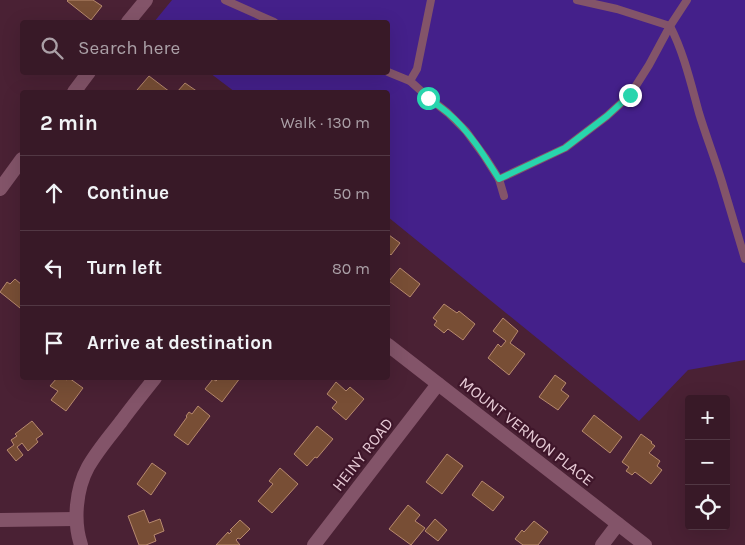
<!DOCTYPE html>
<html lang="en">
<head>
<meta charset="utf-8">
<style>
	:root { --surface:#381927; --page:#3f222f; --text:#f1f3f6; --muted:#aba0a7; --line:#523844 }
	body { margin:0; font-family:Karla,sans-serif; background:var(--page); color:var(--text) }
	.controls { position:absolute; right:15px; bottom:15px; display:grid; overflow:hidden; border-radius:5px; box-shadow:0 5px 20px #0002 }
	.controls button { width:45px; height:45px; display:grid; place-items:center; padding:0; border:0; border-bottom:1px solid var(--line); background:var(--surface); color:var(--text); font:25px sans-serif }
	.stop { position:absolute; width:15px; height:15px; margin:-11px; border:4px solid #28d5ad; border-radius:50%; background:#fff }
	.stop.end { background:#28d5ad; border-color:#fff; box-shadow:0 1px 5px #0008 }
	.list { margin:0; padding:0; list-style:none }
	h2 { display:flex; justify-content:space-between; align-items:center; height:65px; margin:0; padding:0 20px; font-size:21px }
	h2 small { font-size:16px; font-weight:400; color:var(--muted) }
	.list li { display:grid; grid-template-columns:32px 1fr auto; gap:15px; align-items:center; box-sizing:border-box; height:75px; padding:0 20px; border-top:1px solid var(--line) }
	.list b { display:block; font-size:19px; white-space:nowrap }
	.list em { font-size:16px; font-style:normal; color:var(--muted) }
	.icon { flex:none; width:28px; height:28px; fill:none; stroke:currentColor; stroke-width:2; stroke-linecap:round; stroke-linejoin:round }
	.map { position:relative; flex:none; width:745px; height:545px; overflow:hidden }
	.search { position:absolute; background:var(--surface); box-shadow:0 5px 20px #0002; left:20px; top:20px; width:370px; height:55px; display:flex; align-items:center; gap:12px; box-sizing:border-box; padding:0 18px; border-radius:5px; color:var(--muted); font-size:19px }
	.panel { position:absolute; background:var(--surface); box-shadow:0 5px 20px #0002; left:20px; top:90px; width:370px; height:290px; border-radius:5px }
	.map>svg:first-child { display:block }
	.green { fill:#44208a }
	.building { fill:#784e35; stroke:#b7896e }
	.lines { fill:none; stroke-linecap:round; stroke-linejoin:round }
	.service { stroke:#835469; stroke-width:8 }
	.minor { stroke:#835469; stroke-width:14 }
	.tertiary { stroke:#835469; stroke-width:14 }
	.route { stroke:#28d5ad; stroke-width:6 }
	.labels { text-anchor:middle; stroke-width:4.5; stroke-linejoin:round; paint-order:stroke }
	.street-label { font-size:16px; fill:#e7cbd6; stroke:#3f162a }
</style>
</head>
<body>
<div class="map">
<svg width="745" height="545" viewBox="0 0 745 545">
	<rect width="100%" height="100%" fill="#4a2134"/>
	<!-- green -->
	<polygon class="green" points="172,0 745,0 745,360 688,370 639,421 388,217 388,92 235,92 210,73 388,72 388,22 154,22"/>
	<!-- building -->
	<g class="building">
		<polygon points="68,0 93,0 102,6 91,20 67,1"/>
		<polygon points="149,76 170,92 140,92 137,90"/>
		<polygon points="185,83 198,92 177,92"/>
		<polygon points="389,235 400,243 391,255 388,252 388,237"/>
		<polygon points="400,268 420,284 410,297 389,281"/>
		<polygon points="15,279 22,285 22,306 20,308 0,292 7,282 10,284"/>
		<polygon points="444,304 457,313 459,311 475,324 463,340 448,329 444,333 434,325 437,321 433,318"/>
		<polygon points="503,318 518,331 510,343 525,354 509,375 488,358 498,344 501,347 506,341 493,331"/>
		<polygon points="555,375 566,383 561,390 569,396 558,410 539,397"/>
		<polygon points="57,378 63,378 67,380 69,378 83,388 66,411 51,400 58,391 50,386"/>
		<polygon points="219,378 240,378 222,402 205,389 213,379 216,381"/>
		<polygon points="336,382 346,391 350,387 364,399 346,420 332,408 337,402 327,394"/>
		<polygon points="198,406 210,416 188,445 174,435 187,417 186,416 189,412 192,414"/>
		<polygon points="594,415 622,437 610,453 582,431"/>
		<polygon points="32,421 43,434 36,439 38,442 28,451 22,443 17,447 23,455 16,461 7,450 14,445 11,440 17,436 15,434"/>
		<polygon points="317,426 333,439 317,458 315,457 307,466 294,454"/>
		<polygon points="641,434 652,442 651,443 655,446 649,453 660,461 657,466 662,470 651,484 635,472 632,475 626,471 629,467 622,462"/>
		<polygon points="447,454 463,466 442,494 426,482"/>
		<polygon points="152,463 166,473 151,495 137,484"/>
		<polygon points="280,468 298,484 272,513 258,501 273,484 269,481"/>
		<polygon points="482,481 504,497 493,511 472,495"/>
		<polygon points="408,505 420,515 415,521 425,528 411,545 389,529"/>
		<polygon points="144,510 149,523 160,519 164,531 154,535 156,541 146,545 139,545 128,516"/>
		<polygon points="435,519 447,530 438,541 425,531"/>
		<polygon points="240,520 250,529 240,539 238,538 236,540 240,545 216,545 228,532 229,534 232,531 230,530"/>
		<polygon points="534,521 548,532 538,545 523,545 515,539 522,530 524,532"/>
	</g>
	<g class="lines">
		<!-- service -->
		<g class="service">
			<polyline points="225,0 274,22"/>
			<path d="M577 0 617 9 670 26C684 53 691 84 699 113 706 136 715 159 722 182 730 208 737 233 745 259"/>
			<polyline points="388,72 410,81 429,98 448,113 466,131 485,157 499,179 504,196"/>
			<polyline points="410,81 417,69 431,0"/>
			<polyline points="499,179 565,148 607,116 630,95 649,65 670,26 687,0"/>
		</g>
		<!-- minor -->
		<g class="minor">
			<polyline points="388,345 645,545"/>
			<polyline points="0,520 76,519"/>
			<path d="M81 545C73 521 76 489 88 467 97 451 109 437 120 423 131 408 143 393 155 378"/>
			<polyline points="314,545 438,384"/>
			<polyline points="602,545 618,524"/>
		</g>
		<!-- tertiary -->
		<g class="tertiary">
			<polyline points="128,22 146,0"/>
			<polyline points="74,92 89,72"/>
			<polyline points="0,189 22,159"/>
		</g>
	</g>
	<g class="lines">
		<!-- route -->
		<path class="route" d="M428 98C435 103 442 108 448 113 469 131 484 155 499 179L565 148 607 116 630 95"/>
	</g>
	<g class="labels">
		<!-- street labels -->
		<g class="street-label">
			<text transform="translate(527 431) rotate(38)" y="6">MOUNT VERNON PLACE</text>
			<text transform="translate(362 454) rotate(-52)" y="6">HEINY ROAD</text>
		</g>
	</g>
</svg>
<div class="controls">
<button>+</button>
<button>−</button>
<button><svg class="icon" aria-label="locate" viewBox="0 0 24 24"><circle cx="12" cy="12" r="6"/><path d="M12 2v4M12 18v4M2 12h4M18 12h4"/></svg></button>
</div>
<div class="stop" style="left:428px;top:98px"></div>
<div class="stop end" style="left:630px;top:95px"></div>
<div class="search"><svg class="icon" aria-label="search" viewBox="0 0 24 24"><circle cx="10" cy="10" r="6"/><path d="M15 15l6 6"/></svg>Search here</div>
<section class="panel">
<h2>2 min<small>Walk · 130 m</small></h2>
<ul class="list">
<li><svg class="icon" aria-label="ahead" viewBox="0 0 24 24"><path d="M12 20V5M6 11l6-6 6 6"/></svg><div><b>Continue</b></div><em>50 m</em></li>
<li><svg class="icon" aria-label="left" viewBox="0 0 24 24"><path d="M17 20v-9H6M10 6l-5 5 5 5"/></svg><div><b>Turn left</b></div><em>80 m</em></li>
<li><svg class="icon" aria-label="arrive" viewBox="0 0 24 24"><path d="M6 21V4h12l-3 4 3 4H6"/></svg><div><b>Arrive at destination</b></div></li>
</ul>
</section>
</div>
</body>
</html>
